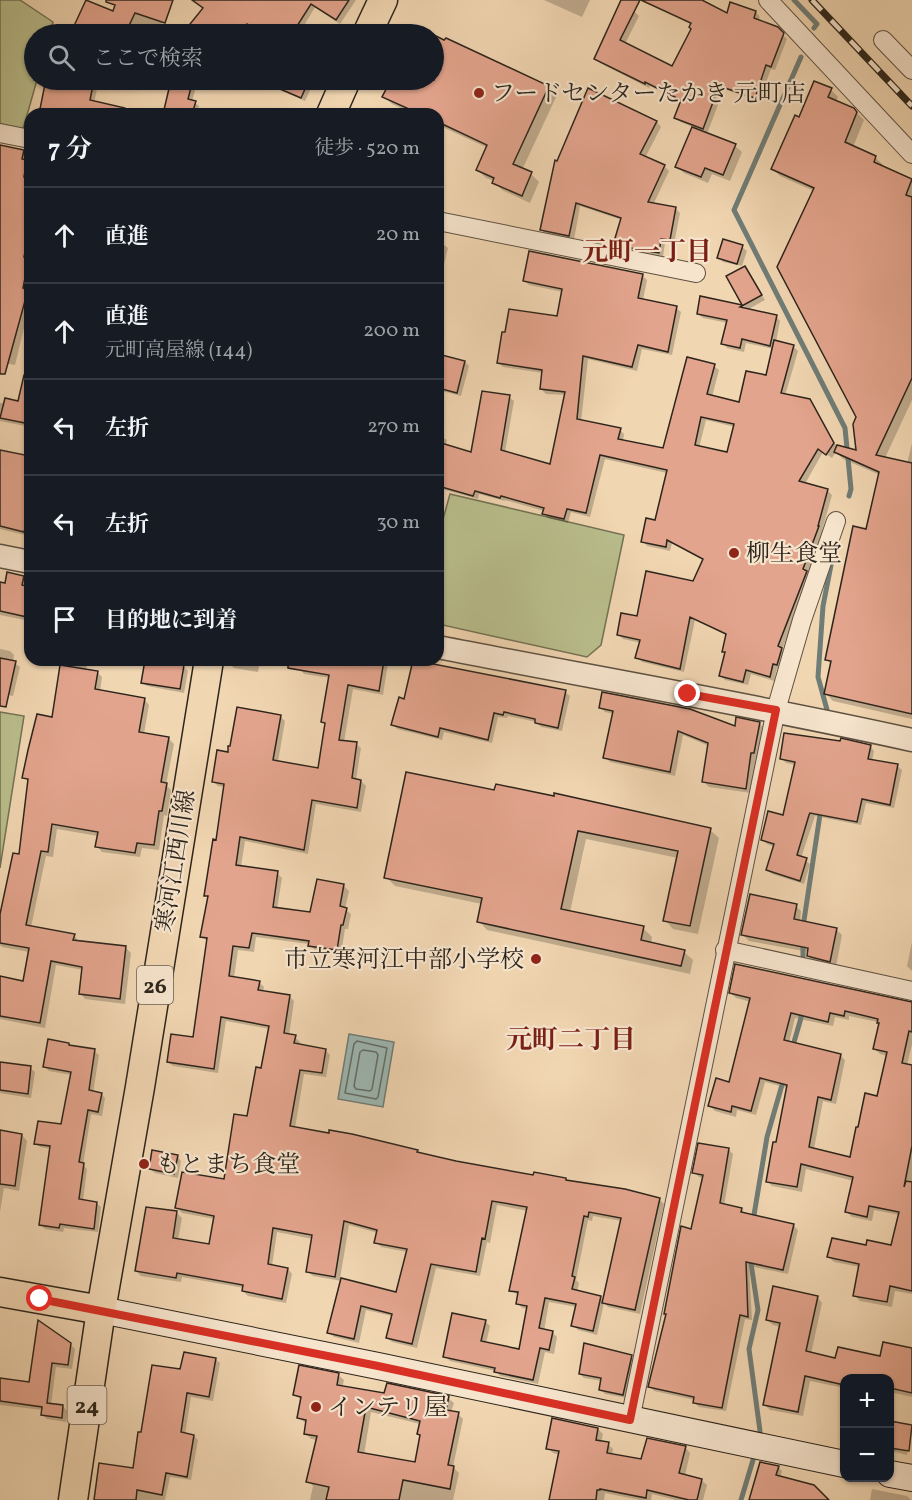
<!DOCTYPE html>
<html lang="ja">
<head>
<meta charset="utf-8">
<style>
	:root { --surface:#171b24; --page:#242831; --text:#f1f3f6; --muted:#9ea1a6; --line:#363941 }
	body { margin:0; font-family:Vollkorn,"Noto Serif JP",serif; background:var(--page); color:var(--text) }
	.controls { position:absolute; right:18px; bottom:18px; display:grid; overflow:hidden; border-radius:12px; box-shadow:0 2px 4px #0004 }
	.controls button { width:54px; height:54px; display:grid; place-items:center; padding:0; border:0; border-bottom:2px solid var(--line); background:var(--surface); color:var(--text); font:30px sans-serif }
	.stop { position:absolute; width:18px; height:18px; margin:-14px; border:4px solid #d93025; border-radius:50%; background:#fff }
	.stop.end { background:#d93025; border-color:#fff; box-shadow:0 2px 6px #0008 }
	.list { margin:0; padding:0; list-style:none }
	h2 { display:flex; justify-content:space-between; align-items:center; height:78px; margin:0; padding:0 24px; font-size:26px }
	h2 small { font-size:20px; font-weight:400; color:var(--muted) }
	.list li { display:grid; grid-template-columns:39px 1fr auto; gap:18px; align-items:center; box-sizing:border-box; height:96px; padding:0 24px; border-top:2px solid var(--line) }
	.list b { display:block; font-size:22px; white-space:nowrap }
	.list p { margin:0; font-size:20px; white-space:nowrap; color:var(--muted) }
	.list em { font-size:20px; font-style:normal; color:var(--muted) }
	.icon { flex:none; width:33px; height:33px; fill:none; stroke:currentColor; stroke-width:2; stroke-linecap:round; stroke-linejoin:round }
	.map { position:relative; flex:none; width:912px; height:1500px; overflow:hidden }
	.search { position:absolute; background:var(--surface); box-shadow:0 2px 4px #0004; left:24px; top:24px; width:420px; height:66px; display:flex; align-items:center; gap:15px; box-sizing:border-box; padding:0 21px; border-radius:33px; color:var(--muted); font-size:22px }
	.panel { position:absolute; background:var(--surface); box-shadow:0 2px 4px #0004; left:24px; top:108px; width:420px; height:558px; border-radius:18px }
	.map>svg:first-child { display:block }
	.green { fill:#b9be8c; stroke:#737254; stroke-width:1.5 }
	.water { fill:#9cb8b3; stroke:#707d77; stroke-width:1.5 }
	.shadow { fill:#0003; fill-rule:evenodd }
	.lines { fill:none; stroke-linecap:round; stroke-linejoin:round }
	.shore { stroke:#646e68; stroke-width:1.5 }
	.stream { stroke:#707d77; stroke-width:5 }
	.building { fill:#e3a48d; stroke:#2d251c; stroke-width:1.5; fill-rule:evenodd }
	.minor-casing { stroke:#5e5142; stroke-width:20 }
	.tertiary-casing { stroke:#5e5142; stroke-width:25 }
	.secondary-casing { stroke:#2d251c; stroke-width:28 }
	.primary-casing { stroke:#2d251c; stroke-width:31 }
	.minor { stroke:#f6e4cd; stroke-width:18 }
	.tertiary { stroke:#f6e4cd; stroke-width:22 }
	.secondary { stroke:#f6e4cd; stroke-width:26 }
	.primary { stroke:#f1d6b2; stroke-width:28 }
	.rail-casing { stroke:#2d251c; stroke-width:7 }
	.rail { stroke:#f6e4cd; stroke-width:4.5; stroke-dasharray:14; stroke-linecap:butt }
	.route { stroke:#d93025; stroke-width:8 }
	.poi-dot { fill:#8f2418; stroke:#f6e4cd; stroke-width:2 }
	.labels { text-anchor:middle; stroke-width:4.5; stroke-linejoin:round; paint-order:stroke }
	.shield { fill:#f6e4cd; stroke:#695e51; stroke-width:1.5 }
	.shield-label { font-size:22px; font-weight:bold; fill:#2d251c }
	.poi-label { font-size:24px; fill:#2d251c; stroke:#f6e4cd; text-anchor:start }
	.street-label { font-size:24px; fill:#2d251c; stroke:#f6e4cd }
	.neighbourhood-label { font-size:26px; font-weight:bold; fill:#7a1f14; stroke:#f6e4cd }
</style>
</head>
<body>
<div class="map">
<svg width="912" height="1500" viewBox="0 0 912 1500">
	<rect width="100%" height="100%" fill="#f1d6b2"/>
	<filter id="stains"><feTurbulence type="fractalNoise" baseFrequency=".00333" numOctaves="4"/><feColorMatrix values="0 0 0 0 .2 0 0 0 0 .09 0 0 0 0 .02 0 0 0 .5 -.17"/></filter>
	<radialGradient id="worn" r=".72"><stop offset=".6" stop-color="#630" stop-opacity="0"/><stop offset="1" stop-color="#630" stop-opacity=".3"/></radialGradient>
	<!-- green -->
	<g class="green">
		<polygon points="0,0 20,0 53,22 50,34 34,34 34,80 37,80 23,129 0,124"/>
		<polygon points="450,494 624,535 601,645 587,657 438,624 438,537"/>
		<polygon points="0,712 24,716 0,868"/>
	</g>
	<!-- water -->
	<polygon class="water" points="349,1034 394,1042 383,1107 338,1099"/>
	<!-- shadow -->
	<g class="shadow">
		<polygon points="118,0 172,0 157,34 84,34 75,27 87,1 113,13"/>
		<polygon points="194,0 356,0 340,24 315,7 299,34 184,34 205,9"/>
		<polygon points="544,0 590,0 582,17"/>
		<polygon points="639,0 698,0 728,15 756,12 760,17 758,21 777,29 787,39 775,70 771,69 759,101 724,89 707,134 735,146 742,152 730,181 712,174 708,183 684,173 677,167 693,127 681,122 676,118 682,101 650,86 649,88 600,63 596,59 634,11 639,16 625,44 673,68 692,29 692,25"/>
		<polygon points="407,24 429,34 401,34"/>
		<polygon points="434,37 549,87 557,95 522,170 531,174 539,182 530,203 502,190 494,181 486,178 478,170 488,148 438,125 438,114 413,114 392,104 384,96 392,80 434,80"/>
		<polygon points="60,80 99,80 94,103 141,114 40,114 58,89"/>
		<polygon points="126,80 198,80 192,101 199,106 197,114 164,114 170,90"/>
		<polygon points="252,80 315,80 305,101 265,83 263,86"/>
		<path d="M831 90 838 97 836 102 853 109 864 120 853 147 875 157 883 165 882 167 912 181V400L885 458 907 464 912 443V719L833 701 825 693 832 665 826 659 867 531 880 475 843 459 836 452 832 458 823 452 805 484 827 490 832 495 822 531 823 532 808 574 811 577 782 650 786 654 782 669 777 668 774 681 751 674 748 685 725 680 720 675 726 654 723 651 727 635 695 620 684 672 642 662 637 657 641 643 623 639 618 634 638 618 694 582 704 561 672 543 670 551 647 546 643 541 656 522 667 473 605 459 590 517 571 512 568 523 548 518 544 513V511L505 500V501L479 494 478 499 438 488V435L447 440 445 446 473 453 509 397 514 401 505 452 551 465 566 395 546 394 541 389 543 373 503 367 499 363 558 318 563 292 529 285 524 281 642 275 647 280 643 300 676 308 681 312 672 355 642 349 637 371 588 359 581 422 620 430 624 434 623 441 664 450 714 366 719 370 712 397 741 403 767 377 774 349 746 343 744 352 727 348 723 343 728 323 703 318 698 314 702 298 745 307 728 277 745 268 765 300 747 310 776 316 780 321 776 342 793 346 798 351 785 396 809 400 814 405 837 447 858 452V417L814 191 780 176 773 169 800 119ZM706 420 735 427 728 454 699 448Z"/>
		<polygon points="657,122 661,127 645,158 664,166 669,171 653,205 675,208 680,213 674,244 665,243 663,257 619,249 615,244 622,220 580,206 574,240 546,234 542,230"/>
		<polygon points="0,146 23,151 29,157 28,163 30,165 30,315 29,321 26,320 15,365 0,362"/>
		<polygon points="438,243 443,244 448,248 438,289"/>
		<polygon points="742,247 747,251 742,266 723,262 718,257"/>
		<polygon points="438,355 465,362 469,366 461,396 438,390"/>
		<polygon points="30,381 30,427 0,421 0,403 19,403"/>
		<polygon points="0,451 30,457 29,536 0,529"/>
		<polygon points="23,577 28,582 27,588 30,588 30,621 0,615 0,583 6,584"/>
		<polygon points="0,649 10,651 14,655 13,662 20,667 13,696 0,693"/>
		<polygon points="62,660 88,660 86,670 97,672 102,677 100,692 144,699 149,705 144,734 169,739 174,744 166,785 171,790 167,816 164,815 159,850 142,848 140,857 102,852 97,846 98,836 57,829 53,857 46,856 31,927 74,935 79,942 126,948 131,953 125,1004 85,999 80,993 83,970 56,965 45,1028 0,1019 0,978 24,982 29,952 2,947 0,945 0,925 20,856 29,783 24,777 53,719"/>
		<polygon points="146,660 172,660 171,664 183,666 188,671 184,693 147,686 142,682"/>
		<path d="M230 660H386L388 663 383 695 353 689 344 742 356 744 361 748 356 780 361 781 366 786 361 812 316 804 308 854 245 841 241 867 277 873 282 878 277 909 311 914 318 881 344 886 349 891 345 909 351 914 348 929H345L341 954 315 950 309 944 256 937 254 952 238 950 234 978 259 982 264 987 263 992 289 996 294 1001 289 1036 295 1037 300 1042 299 1045 325 1050 330 1055 326 1077 304 1074 295 1128 417 1151 421 1155 455 1162 659 1199 664 1204 640 1314 608 1307 604 1303 597 1335 578 1330 573 1325 577 1307 549 1302 544 1331 552 1332 557 1337 554 1354 545 1352 538 1384 500 1376 496 1371 450 1361 445 1356 485 1321 490 1326 486 1343 520 1350 528 1309 522 1308 518 1303 519 1296 511 1290 528 1211 497 1205 490 1243 487 1242 480 1276 436 1268 417 1348 392 1342 387 1338 392 1316 366 1310 359 1343 334 1337 329 1332 342 1281 313 1276 308 1272 313 1239 277 1232 272 1266 288 1269 292 1274 286 1303 248 1296 243 1291 244 1288 182 1277 181 1282 141 1276 136 1271 147 1208 177 1213 182 1218 178 1240 210 1246 215 1219 182 1213 177 1208 225 1181 248 1118 262 1070 270 1029 226 1021 218 1073 173 1066 168 1062 194 1039 207 941 202 936 209 898 206 895 217 841 225 787 218 786 213 781 229 754 280 716 285 721 278 762 319 770 326 725 323 722 330 678 304 674 299 668 260 661 258 672 234 668 229 663ZM593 1216 622 1221 604 1301 600 1297 577 1292 579 1283 576 1280 588 1220 592 1221ZM349 1225 378 1233 376 1242 381 1247 408 1252 398 1294 340 1279Z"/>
		<polygon points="565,692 570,696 562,731 541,727 536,722 508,716 507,718 498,717 492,743 444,732 442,740 397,729 393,724 405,701"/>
		<polygon points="600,707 736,728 760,724 765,729 758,757 756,757 751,793 709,787 704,782 709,746 683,735 675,776 610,762 605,757 614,714 605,712"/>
		<polygon points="870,746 874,751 872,761 897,766 902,770 894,808 866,803 861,825 815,816 801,858 810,864 804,884 772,874 767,870 775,847 767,844 762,840 784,817 796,765 786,763 782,759"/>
		<polygon points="495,792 710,830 719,838 698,934 673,929 665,920 678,858 586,839 570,912 643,928 652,937 651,944 684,952 693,960 690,974 487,930 479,921 482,904 395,886 386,877"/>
		<polygon points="795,905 801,911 800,922 836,929 842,935 836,967 814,962 808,956 809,952 749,941 743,935"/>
		<polygon points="912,942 912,971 907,966"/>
		<path d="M731 993 912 1003V1044L907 1065 912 1066V1294L895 1291 892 1307 860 1301 855 1296 860 1267 834 1262 829 1257 867 1247H892L900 1215 874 1210 872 1221 852 1217 847 1212 854 1181 806 1169 802 1192 772 1186 767 1181 777 1144 788 1088 765 1082 756 1115 737 1110 736 1117 715 1111 710 1106 730 1083 751 1002 736 998ZM849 1016 878 1022 880 1024 875 1049 880 1054 888 1056 879 1097 860 1129 851 1159 814 1149 823 1101 836 1104 845 1060 840 1055 789 1043 795 1018 833 1026 835 1017 849 1020Z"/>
		<polygon points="69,1044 72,1048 94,1051 99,1055 93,1093 101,1094 105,1098 102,1116 91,1114 83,1165 87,1169 83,1201 96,1203 101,1207 98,1232 64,1228 63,1232 45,1229 41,1225 51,1149 40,1147 36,1143 62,1126 72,1075 49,1071 45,1067"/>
		<polygon points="0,1064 30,1068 35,1072 31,1098 0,1093"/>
		<polygon points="0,1131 22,1135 27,1141 19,1191 4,1188 0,1212"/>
		<polygon points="728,1149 733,1154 724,1206 741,1209 746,1214 793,1225 798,1230 788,1274 749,1266 752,1320 745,1319 726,1411 699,1407 694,1402 695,1400 654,1391 650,1387 692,1231 703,1178 699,1177 694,1172"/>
		<polygon points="177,1156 181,1161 178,1178 155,1173 150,1169"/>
		<polygon points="817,1297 822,1303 811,1354 837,1359 881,1358 912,1349 912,1397 894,1393 890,1410 890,1378 844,1378 844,1388 810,1381 803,1416 770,1410 764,1404 781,1327 773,1325 767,1320"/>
		<polygon points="70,1344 75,1349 72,1369 56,1367 51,1405 63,1406 67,1411 66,1422 47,1419 43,1415 43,1410 0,1405 0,1379 31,1383"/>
		<polygon points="631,1356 636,1360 627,1398 605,1394 601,1390 602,1381 584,1378 580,1374"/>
		<polygon points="215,1359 220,1363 213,1401 191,1397 185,1435 194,1436 198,1440 191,1480 170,1477 165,1500 96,1500 134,1470 142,1434 182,1371"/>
		<path d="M338 1375 344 1380 342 1388 385 1395 448 1398 454 1403 451 1412 458 1414 463 1419 453 1467 459 1473 453 1500H310L313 1486 308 1481 318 1440 311 1439 306 1434 307 1424 299 1418 302 1400 295 1395ZM371 1412 420 1424 418 1434 421 1436 416 1464 364 1455Z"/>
		<polygon points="890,1422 912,1427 907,1455 890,1451"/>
		<polygon points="598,1429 603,1434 601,1443 608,1444 613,1449 612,1455 643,1461 685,1447 690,1453 685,1476 701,1480 707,1485 703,1500 676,1500 652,1494 651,1500 640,1500 605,1493 604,1500 551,1500 560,1455 553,1453 548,1448"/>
		<polygon points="778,1467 782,1471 780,1478 827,1500 750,1500"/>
		<polygon points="872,1489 907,1496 911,1500 870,1500"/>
	</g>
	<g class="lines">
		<!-- shore -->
		<g class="shore">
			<polygon points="357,1041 387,1048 378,1097 376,1099 345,1093 354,1044"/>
			<polygon points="363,1050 376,1052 378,1055 372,1089 370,1091 356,1089 354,1086 360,1052"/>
		</g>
		<!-- stream -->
		<g class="stream">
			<polyline points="794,0 817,24 814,28"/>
			<polyline points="801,57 734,210 845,428 851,489 849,496"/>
			<polyline points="829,717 818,677 823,606 833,555"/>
			<polyline points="803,927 821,808"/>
			<polyline points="803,956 803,942"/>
			<polyline points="792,1049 801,1018 801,1008"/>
			<polyline points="753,1221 767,1137 784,1078"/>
			<polyline points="750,1257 758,1310 749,1349 760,1431"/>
			<polyline points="741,1500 753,1460"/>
		</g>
	</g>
	<!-- building -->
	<g class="building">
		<polygon points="86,0 113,11 115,5 106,2 106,0 173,0 165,23 135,13 125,34 87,34 73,28"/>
		<polygon points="192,0 349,0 336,20 311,4 292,34 264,34 247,24 240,34 182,34 203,8"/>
		<polygon points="621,0 640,0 620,40 672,66 691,29 689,27 691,23 641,0 702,0 727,13 730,2 756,11 754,18 778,27 784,33 771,67 766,65 755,98 719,86 703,129 674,118 681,100 645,82 645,84 594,59"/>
		<polygon points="434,35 444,40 446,38 549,86 513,164 532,172 522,196 492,183 494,178 476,170 487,145 438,122 438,114 420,114 382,97 391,80 434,80"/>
		<polygon points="59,80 94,80 90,100 125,108 124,114 39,114 45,84 57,87"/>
		<polygon points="171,80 193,80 188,99 196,101 192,114 163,114"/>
		<polygon points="259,80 309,80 301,98"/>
		<polygon points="814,81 832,88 828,97 854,108 857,112 845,142 876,156 874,162 912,179 906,195 912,197 912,378 876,455 912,463 912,714 824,694 831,661 825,660 853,526 866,529 879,472 834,452 837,445 856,450 853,424 856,417 777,267 814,188 771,169 795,115 799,117"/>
		<polygon points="588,88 657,121 640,154 665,165 648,202 676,207 670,240 661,239 659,253 613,245 621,218 576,203 569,236 540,230 555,160 557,161"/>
		<polygon points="692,127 736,144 723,175 705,168 701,177 675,167"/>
		<polygon points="0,145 24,150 22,159 27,160 24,177 30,178 30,229 24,257 29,258 23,288 28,290 5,374 0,374"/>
		<polygon points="723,239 743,245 737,264 717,258"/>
		<path d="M529 251 643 274 638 298 677 306 668 352 638 345 632 367 583 356 577 419 621 428 618 439 663 448 687 357 715 364 707 394 739 402 746 371 766 375 774 340 794 345 781 393 810 399 834 443 826 455 818 449 799 481 828 489 818 526H819L803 569 807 571 778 646 782 648 777 665 773 664 770 677 746 670 743 682 719 676 725 652H722L726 634 690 617 680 669 635 658 640 640 617 635 621 613 637 616 646 571 693 581 703 559 667 540 666 547 641 542 646 518 655 520 667 470 600 455 586 513 567 509 564 519 542 514 544 508 501 496 500 498 475 491 473 496 438 486V442L471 452 482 391 510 395 501 450 550 464 565 392 540 389 542 370 497 363 502 332H505L509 309 557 316 562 289 523 281ZM701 417 734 424 727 452 695 445Z"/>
		<polygon points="745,266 762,295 740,307 777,315 770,346 742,339 740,348 721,344 727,320 697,314 700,296 742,305 726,276"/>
		<polygon points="438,354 465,361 457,393 438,388"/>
		<polygon points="24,375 30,376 30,424 0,418 5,398 18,401"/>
		<polygon points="0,450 30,456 30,510 24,532 0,526"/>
		<polygon points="7,572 24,576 22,585 30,587 27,617 0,611 0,582 5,583"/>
		<polygon points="0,658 16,661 6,707 0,706"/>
		<polygon points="145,660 184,665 180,689 141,683"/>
		<polygon points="288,660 384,660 379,691 348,685 339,740 357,742 352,778 361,780 357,808 312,800 304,850 240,837 236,865 278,871 273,907 310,912 317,879 344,884 340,906 347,908 343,925 341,925 337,950 308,946 309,941 252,933 249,948 233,946 229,976 260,981 258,990 290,995 284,1033 296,1035 294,1043 326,1049 322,1073 300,1070 290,1126 329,1133 329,1130 352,1134 418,1150 417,1152 456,1161 533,1175 534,1172 566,1178 566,1180 625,1189 660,1198 635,1310 602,1303 621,1218 589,1212 588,1217 584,1216 572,1276 575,1277 572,1289 601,1296 593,1331 571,1326 576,1304 545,1298 539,1328 553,1331 549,1350 540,1348 533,1380 494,1372 495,1368 443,1357 452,1313 486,1320 481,1341 519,1349 527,1306 516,1304 518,1292 509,1291 527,1207 492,1201 485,1239 482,1238 476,1272 431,1264 412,1344 386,1338 392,1314 361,1306 354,1339 327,1333 341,1278 396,1292 407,1249 374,1243 377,1230 344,1221 335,1277 306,1272 312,1235 273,1228 268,1264 288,1268 282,1299 242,1291 243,1285 177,1273 176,1278 135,1271 146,1207 177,1211 173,1238 209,1244 214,1216 175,1208 182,1172 224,1179 234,1114 247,1116 256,1067 261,1068 269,1026 221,1017 214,1069 167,1062 171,1034 193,1037 207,938 200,937 208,896 204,896 213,839 216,840 224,784 212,782 217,750 228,752 228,746 230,746 237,707 281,715 273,760 318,768 325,723 321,722 329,675 288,668"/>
		<polygon points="413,660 566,690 558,728 535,723 535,719 504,712 503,715 494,713 488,740 440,728 438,737 391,725 399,697 404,699"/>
		<polygon points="60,665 98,671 95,689 145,698 139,732 169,737 161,782 167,783 162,811 159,811 154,845 137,843 135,853 95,847 98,832 52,824 48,852 41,851 26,925 75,934 73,940 126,946 120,999 79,994 82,967 51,961 40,1023 0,1016 0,976 23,981 29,948 0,943 0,914 13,853 19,854 28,779 22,778 28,750 37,714 52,717"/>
		<polygon points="602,692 690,709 735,726 736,717 760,722 754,753 751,753 746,789 702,782 708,743 678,731 670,772 603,758 613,711 599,708"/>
		<polygon points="784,733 840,741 841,738 871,745 868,759 898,764 890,805 862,799 857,822 810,813 809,815 797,855 807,858 800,881 766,870 774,844 761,840 768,811 783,815 795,762 780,759"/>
		<polygon points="406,772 494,790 496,784 554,796 554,793 711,828 690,926 663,921 678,851 578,831 561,909 644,926 641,940 685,950 681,966 477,922 482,898 384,878"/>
		<polygon points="750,894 797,904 794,919 837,928 830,962 807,956 808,948 741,935"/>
		<path d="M735 964 912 1002V1032L909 1031 902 1063 912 1065V1146L904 1187 906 1181 912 1182V1291L890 1286 887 1302 853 1296 859 1264 827 1257 832 1238 866 1245 867 1240 891 1245 899 1212 869 1206 867 1217 845 1212 853 1177 801 1164 797 1187 766 1182 773 1142H776L787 1085 760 1078 751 1111 732 1106 731 1112 708 1106 716 1078 729 1082 750 998 729 993ZM845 1011 878 1019 877 1023H879L873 1049 887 1052 877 1096 865 1093 858 1127H856L850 1157 809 1147 818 1097 831 1100 841 1054 784 1040 791 1013 828 1022 830 1013 844 1016Z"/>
		<polygon points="48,1039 69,1043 69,1045 95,1049 89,1090 102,1093 98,1112 88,1110 79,1162 84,1163 79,1199 97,1202 94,1229 60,1224 59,1228 39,1225 50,1146 34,1144 38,1121 61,1124 71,1072 43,1067"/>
		<polygon points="0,1062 31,1066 28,1094 0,1090"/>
		<polygon points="0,1130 22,1134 15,1186 0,1184"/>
		<polygon points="698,1143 729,1148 720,1203 742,1208 741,1212 794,1224 783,1270 746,1262 748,1317 740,1315 722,1408 693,1403 694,1397 648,1387 666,1314 664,1314 681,1226 691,1229 703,1175 692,1173"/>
		<polygon points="152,1150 178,1155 174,1174 149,1169"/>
		<polygon points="773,1286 818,1296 806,1351 835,1358 838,1347 880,1356 883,1342 912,1348 912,1393 890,1388 890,1378 844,1378 844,1385 805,1376 798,1412 763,1405 780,1323 766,1320"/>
		<polygon points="38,1320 71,1343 68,1365 52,1363 47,1403 63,1405 62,1418 41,1415 42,1407 0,1401 0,1378 29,1382"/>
		<polygon points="584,1343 632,1355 623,1395 599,1390 601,1378 579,1374"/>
		<polygon points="184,1352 216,1358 209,1397 187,1393 181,1432 194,1435 187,1477 166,1473 162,1495 137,1490 136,1500 94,1500 99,1463 133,1468 138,1432 141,1432 152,1365 180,1369"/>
		<path d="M299 1365 339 1373 337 1385 384 1393 387 1383 449 1396 446 1410 459 1412 448 1465 454 1466 450 1489 403 1480 399 1500H326L329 1487 306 1482 317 1436 304 1434 306 1420 297 1418 301 1397 293 1395ZM366 1407 420 1421 417 1434 420 1435 415 1462 358 1452Z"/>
		<polygon points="552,1418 598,1428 596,1440 609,1442 607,1453 641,1459 647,1438 686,1446 679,1473 702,1479 697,1500 689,1500 647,1490 646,1498 600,1489 600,1490 597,1490 596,1500 549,1500 559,1451 546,1449"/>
		<polygon points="890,1421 912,1425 909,1451 890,1448"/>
		<polygon points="760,1462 779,1466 776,1475 814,1485 829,1500 749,1500"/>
	</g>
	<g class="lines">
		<!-- minor casing -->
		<g class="minor-casing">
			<g id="minor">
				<polyline points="768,0 912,154"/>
				<polyline points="883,40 912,70"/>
				<polyline points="0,133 30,139"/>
				<polyline points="438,221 696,273"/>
				<polyline points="725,950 912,991"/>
				<polyline points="630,1420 776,710 802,620 836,521"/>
			</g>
		</g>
		<!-- tertiary casing -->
		<g class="tertiary-casing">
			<g id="tertiary">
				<polyline points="0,556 30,562"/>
				<path d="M438 647C596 678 755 705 912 740"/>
			</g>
		</g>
		<!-- secondary casing -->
		<g class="secondary-casing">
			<g id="secondary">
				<polyline points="101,1310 378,1366 844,1464"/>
				<polyline points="890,1474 912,1478"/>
			</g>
		</g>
		<!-- primary casing -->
		<g class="primary-casing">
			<g id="primary">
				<polyline points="367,34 383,0"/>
				<polyline points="331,114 346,80"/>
				<polyline points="0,1292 101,1310"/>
				<polyline points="73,1500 101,1310 140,1087 209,660"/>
			</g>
		</g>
		<!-- minor -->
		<use href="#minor" class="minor"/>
		<!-- tertiary -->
		<use href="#tertiary" class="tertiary"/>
		<!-- secondary -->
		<use href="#secondary" class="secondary"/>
		<!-- primary -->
		<use href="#primary" class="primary"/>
		<!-- rail casing -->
		<g class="rail-casing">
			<polyline id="rail" points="812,0 912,106"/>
		</g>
		<!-- rail -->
		<use href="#rail" class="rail"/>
	</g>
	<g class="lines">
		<!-- route -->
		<polyline class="route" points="40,1299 378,1366 630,1420 776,710 688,694"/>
	</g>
	<!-- markers -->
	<g class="poi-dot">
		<circle cx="479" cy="93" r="6"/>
		<circle cx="734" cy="553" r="6"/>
		<circle cx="536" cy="959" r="6"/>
		<circle cx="144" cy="1164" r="6"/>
		<circle cx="316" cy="1407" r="6"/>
	</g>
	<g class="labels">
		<!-- shield labels -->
		<g class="shield">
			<rect x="137" y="966" width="36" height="38" rx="4.5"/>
			<rect x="67.5" y="1386" width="39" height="38" rx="4.5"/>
		</g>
		<g class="shield-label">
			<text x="155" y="993">26</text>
			<text x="87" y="1413">24</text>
		</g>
		<!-- poi labels -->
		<g class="poi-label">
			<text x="491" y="101">フードセンターたかき 元町店</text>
			<text x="746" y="561">柳生食堂</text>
			<text x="524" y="967" text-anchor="end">市立寒河江中部小学校</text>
			<text x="156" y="1172">もとまち食堂</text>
			<text x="328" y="1415">インテリ屋</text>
		</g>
		<!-- street labels -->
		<g class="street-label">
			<text transform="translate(175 861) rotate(-81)" y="8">寒河江西川線</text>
		</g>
		<!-- neighbourhood labels -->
		<g class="neighbourhood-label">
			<text x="647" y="260">元町一丁目</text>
			<text x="571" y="1048">元町二丁目</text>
		</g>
	</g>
	<rect width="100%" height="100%" filter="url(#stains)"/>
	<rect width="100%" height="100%" fill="url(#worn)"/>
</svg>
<div class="controls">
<button>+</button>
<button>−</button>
</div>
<div class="stop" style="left:40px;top:1299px"></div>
<div class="stop end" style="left:688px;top:694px"></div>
<div class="search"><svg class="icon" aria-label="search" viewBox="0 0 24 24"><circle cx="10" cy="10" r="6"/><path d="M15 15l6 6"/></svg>ここで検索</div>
<section class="panel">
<h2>7 分<small>徒歩 · 520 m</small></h2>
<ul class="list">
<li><svg class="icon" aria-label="ahead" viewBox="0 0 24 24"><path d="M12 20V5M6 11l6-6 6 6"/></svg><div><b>直進</b></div><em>20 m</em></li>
<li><svg class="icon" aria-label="ahead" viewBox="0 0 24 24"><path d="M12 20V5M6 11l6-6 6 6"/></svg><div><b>直進</b><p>元町高屋線 (144)</p></div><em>200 m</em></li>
<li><svg class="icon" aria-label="left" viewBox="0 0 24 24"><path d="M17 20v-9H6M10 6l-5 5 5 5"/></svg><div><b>左折</b></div><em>270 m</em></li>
<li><svg class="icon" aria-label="left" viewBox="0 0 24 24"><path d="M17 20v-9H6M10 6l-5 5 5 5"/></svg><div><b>左折</b></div><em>30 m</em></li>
<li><svg class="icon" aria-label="arrive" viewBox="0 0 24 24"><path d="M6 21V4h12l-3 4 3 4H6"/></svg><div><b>目的地に到着</b></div></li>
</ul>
</section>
</div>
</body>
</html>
